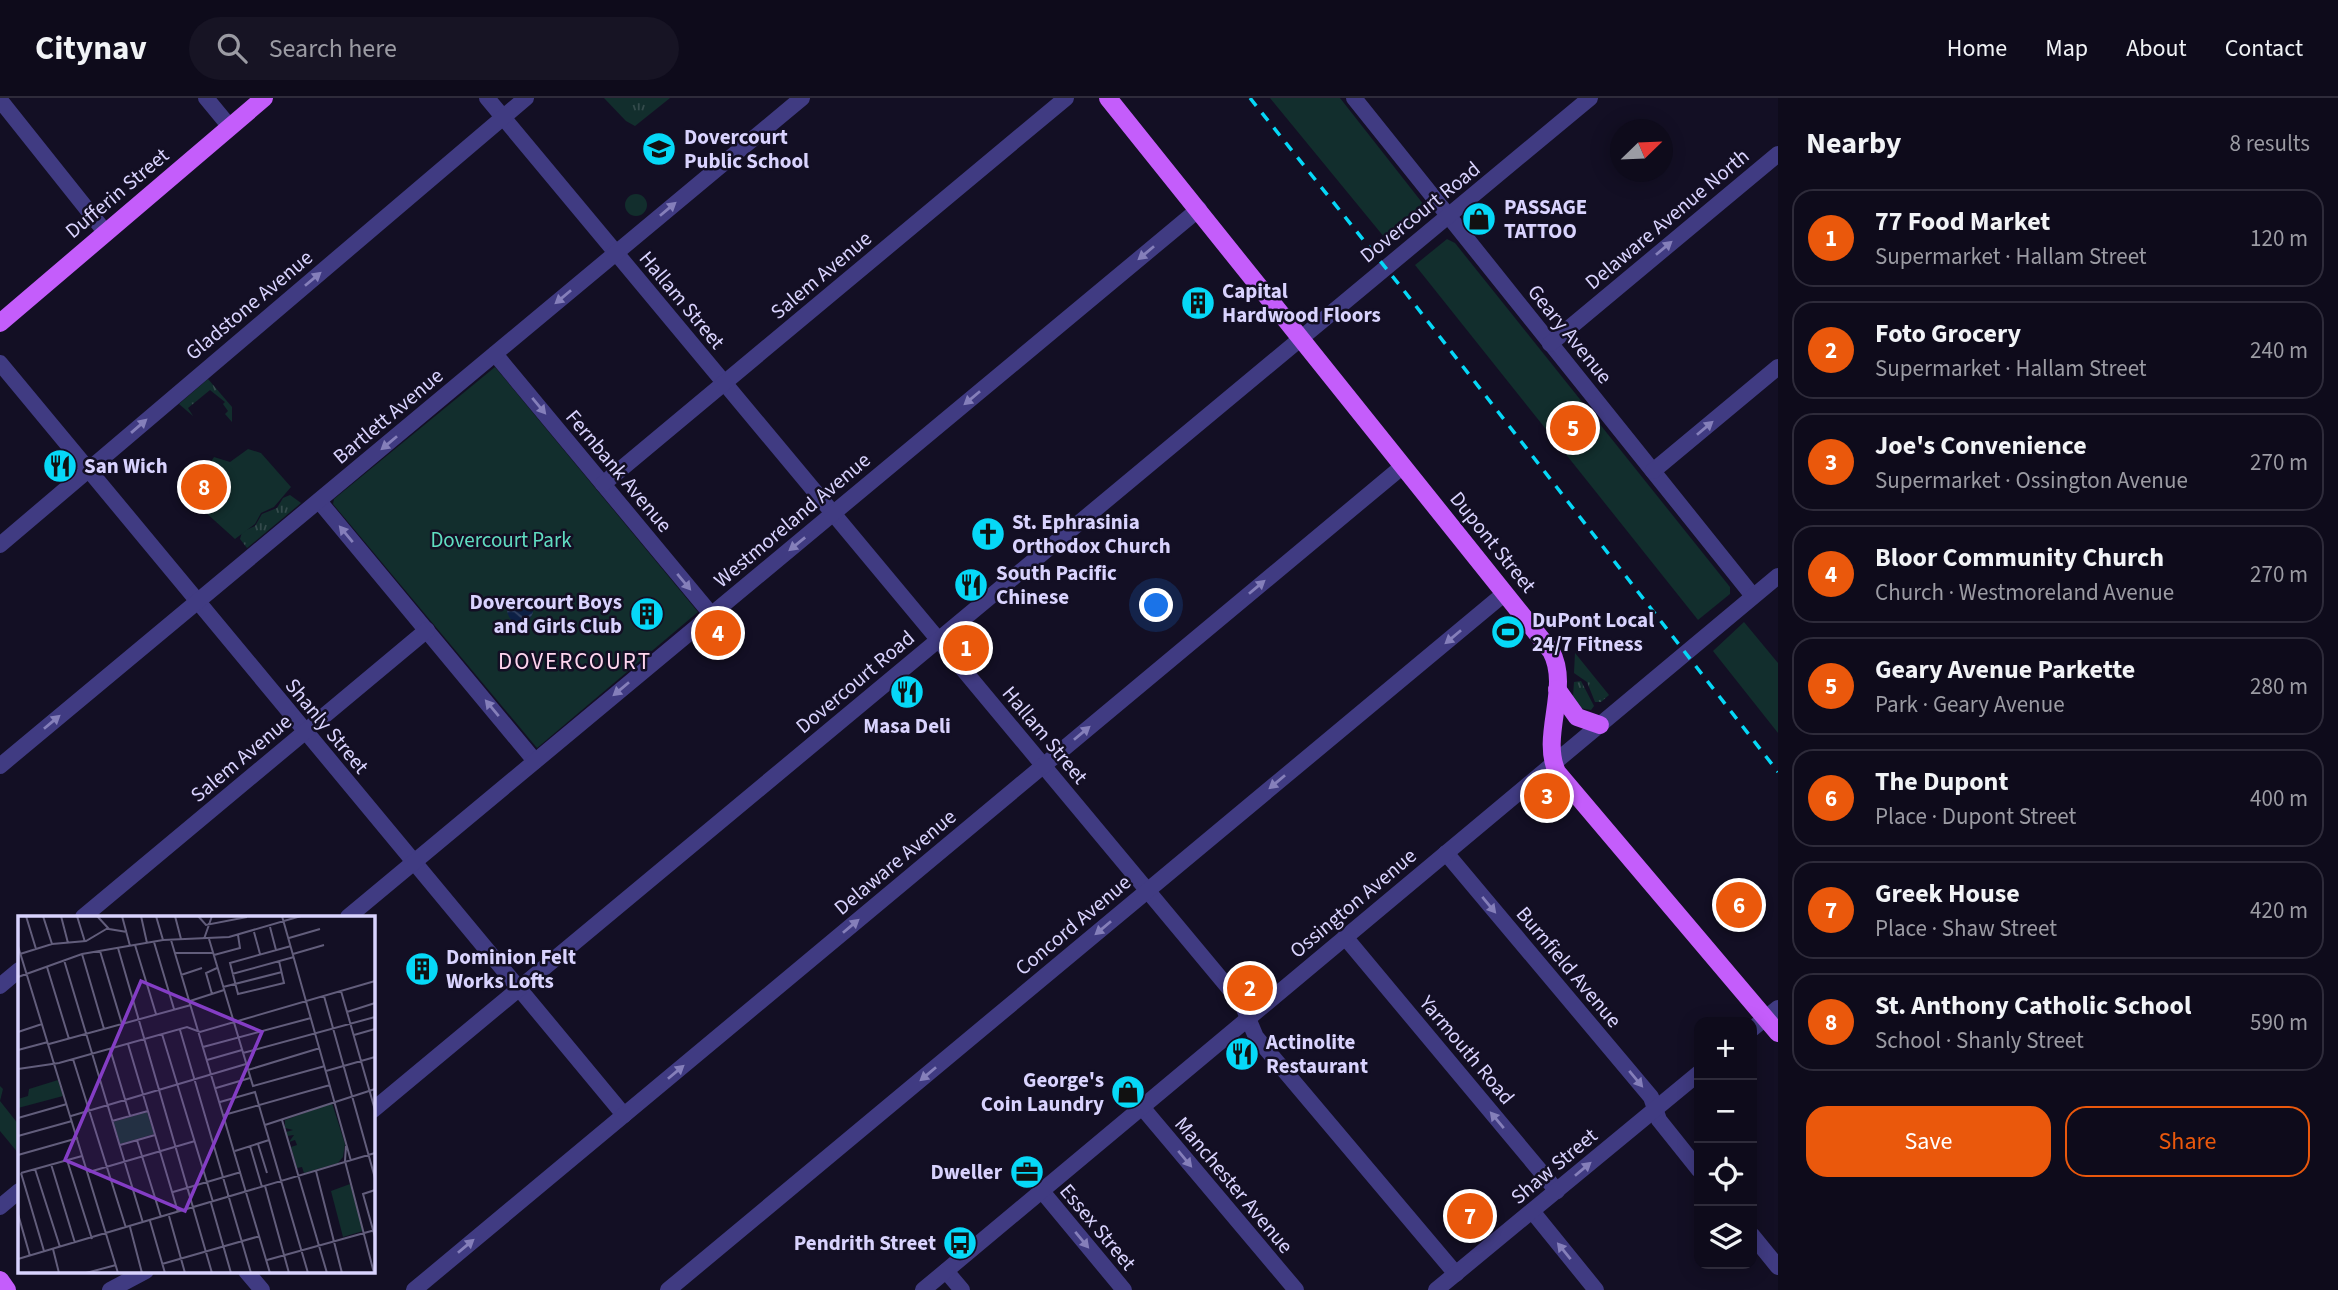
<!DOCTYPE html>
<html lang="en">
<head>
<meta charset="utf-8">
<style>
	:root { --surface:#0e0b1b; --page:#171424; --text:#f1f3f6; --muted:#9b9ba3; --line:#2e2b3a; --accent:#ea580c }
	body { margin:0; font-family:"Source Sans 3",sans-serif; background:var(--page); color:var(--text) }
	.controls { position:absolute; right:21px; bottom:21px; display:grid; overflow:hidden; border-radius:14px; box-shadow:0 4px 18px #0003 }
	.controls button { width:63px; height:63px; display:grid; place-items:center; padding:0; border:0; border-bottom:2px solid var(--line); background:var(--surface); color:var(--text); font:35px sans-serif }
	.compass { position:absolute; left:1610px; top:21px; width:63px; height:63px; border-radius:50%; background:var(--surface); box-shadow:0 4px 18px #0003; rotate:67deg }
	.you { position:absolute; left:1157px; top:508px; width:24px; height:24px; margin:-18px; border:5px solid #fff; border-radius:50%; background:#1a73e8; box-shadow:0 0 0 10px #1a73e833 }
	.badge { display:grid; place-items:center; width:46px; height:46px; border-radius:50%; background:var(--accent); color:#fff; font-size:23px; font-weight:700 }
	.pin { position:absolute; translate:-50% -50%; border:4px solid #fff; box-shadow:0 2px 7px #0006 }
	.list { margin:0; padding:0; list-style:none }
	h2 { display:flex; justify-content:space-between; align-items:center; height:91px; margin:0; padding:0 28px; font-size:30px }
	h2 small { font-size:23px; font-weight:400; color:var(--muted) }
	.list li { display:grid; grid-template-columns:46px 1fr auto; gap:21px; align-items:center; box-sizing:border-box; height:98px; margin:0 14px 14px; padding:0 14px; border:2px solid var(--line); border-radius:21px }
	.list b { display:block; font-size:26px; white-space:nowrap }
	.list p { margin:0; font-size:23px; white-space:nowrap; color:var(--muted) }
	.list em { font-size:23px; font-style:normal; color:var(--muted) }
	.actions { display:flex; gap:14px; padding:21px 28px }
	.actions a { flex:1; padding:16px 0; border:2px solid var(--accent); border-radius:21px; text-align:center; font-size:24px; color:var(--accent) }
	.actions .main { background:var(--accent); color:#fff }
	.icon { flex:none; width:38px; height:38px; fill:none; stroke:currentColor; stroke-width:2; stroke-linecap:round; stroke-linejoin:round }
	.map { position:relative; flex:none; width:1778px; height:1192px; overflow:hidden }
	header { display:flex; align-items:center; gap:42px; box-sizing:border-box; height:98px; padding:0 35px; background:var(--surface); border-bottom:2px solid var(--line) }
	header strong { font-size:33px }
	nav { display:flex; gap:38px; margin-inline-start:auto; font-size:24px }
	.search { width:490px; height:63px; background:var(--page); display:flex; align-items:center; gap:18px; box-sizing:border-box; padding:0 24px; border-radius:38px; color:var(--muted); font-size:26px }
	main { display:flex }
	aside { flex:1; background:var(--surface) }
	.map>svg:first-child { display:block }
	.grass { fill:url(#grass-tufts) }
	.park { fill:#122e2d }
	.water { fill:url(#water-waves) }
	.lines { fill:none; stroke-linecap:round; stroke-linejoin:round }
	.minor { stroke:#403b82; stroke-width:16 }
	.major { stroke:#c45dfb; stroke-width:18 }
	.rail { stroke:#06d8f7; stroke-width:3.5; stroke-dasharray:10 9; stroke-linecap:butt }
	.oneway { fill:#857fba }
	.labels { text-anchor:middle; stroke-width:5; stroke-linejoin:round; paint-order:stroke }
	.poi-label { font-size:21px; font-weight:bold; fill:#d9d3fe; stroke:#130f24; text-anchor:start }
	.street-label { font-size:21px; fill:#d9d3fe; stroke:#130f24 }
	.park-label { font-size:21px; fill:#60ddc1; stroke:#130f24 }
	.neighbourhood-label { font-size:23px; letter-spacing:2px; fill:#fed5ee; stroke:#130f24 }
	.inset-road { fill:none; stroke:#625d7b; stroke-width:2 }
	.view { fill:#843dc5; fill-opacity:0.15; stroke:#843dc5; stroke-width:3.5 }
	.inset-edge { fill:none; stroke:#d9d3fe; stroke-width:3.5 }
</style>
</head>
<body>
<header>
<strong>Citynav</strong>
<div class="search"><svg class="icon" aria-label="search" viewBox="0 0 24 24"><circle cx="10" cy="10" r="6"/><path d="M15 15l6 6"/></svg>Search here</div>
<nav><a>Home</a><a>Map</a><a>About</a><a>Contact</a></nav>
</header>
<main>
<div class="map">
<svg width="1778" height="1192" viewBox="0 0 1778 1192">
	<defs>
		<pattern id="grass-tufts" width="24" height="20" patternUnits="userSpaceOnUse" patternTransform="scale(1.75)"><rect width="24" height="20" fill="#122e2d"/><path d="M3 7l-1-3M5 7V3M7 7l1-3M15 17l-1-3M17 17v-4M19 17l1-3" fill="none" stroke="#344b4c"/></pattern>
		<pattern id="water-waves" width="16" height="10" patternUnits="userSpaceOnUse" patternTransform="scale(1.75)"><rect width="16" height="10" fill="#0d2045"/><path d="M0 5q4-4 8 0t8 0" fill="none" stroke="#304061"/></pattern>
	</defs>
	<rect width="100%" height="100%" fill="#130f24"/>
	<!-- grass -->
	<g class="grass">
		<polygon points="604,0 670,0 635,28 626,23"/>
		<polygon points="208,281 232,309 232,324 225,316 228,313 223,306 225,304 210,292 188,310 193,318 179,306"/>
		<polygon points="290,397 301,405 247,450 240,441 242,434 255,428 262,416 277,410 283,400"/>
		<polygon points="1575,555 1609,597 1601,604 1595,604 1587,584 1574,575"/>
		<polygon points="1581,583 1594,608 1591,612 1580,610 1573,599 1574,584"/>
	</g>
	<!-- park -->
	<g class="park">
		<polygon points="1270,0 1340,0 1424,107 1424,117 1389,145"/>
		<circle cx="636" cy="107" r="11"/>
		<polygon points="1447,141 1455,145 1730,489 1730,496 1698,522 1415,167"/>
		<polygon points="495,269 698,514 537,650 333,406 334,401"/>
		<polygon points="248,351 261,355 291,389 274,409 261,415 255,426 235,441 194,404 193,392 214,359 230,364"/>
		<polygon points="1744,524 1778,565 1778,635 1713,553"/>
		<polygon points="0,988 3,991 0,1003 19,1027 19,1056 0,1033"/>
	</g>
	<!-- water -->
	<circle class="water" cx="520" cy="512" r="13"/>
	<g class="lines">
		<!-- minor -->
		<g class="minor">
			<polyline points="206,0 230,29"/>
			<polyline points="487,0 1242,906 1256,939 1456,1176"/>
			<polyline points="1354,0 1753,498"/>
			<polyline points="0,2 106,135"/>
			<polyline points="1550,246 1778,56"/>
			<polyline points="495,256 711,516"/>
			<polyline points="0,265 624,1017"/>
			<polyline points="1653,373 1778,269"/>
			<polyline points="603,386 1066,0"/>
			<polyline points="319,403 535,663"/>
			<polyline points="0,447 526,0"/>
			<polyline points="0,668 802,0"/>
			<polyline points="1446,755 1651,999 1659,1022 1699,1072"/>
			<polyline points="83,819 427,532"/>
			<polyline points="348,819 1199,111"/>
			<polyline points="1345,839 1557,1093"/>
			<polyline points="0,888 19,872"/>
			<polyline points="1752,931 1778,910"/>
			<polyline points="1141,1008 1296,1192"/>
			<polyline points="373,1012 1590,0"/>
			<polyline points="1041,1092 1124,1192"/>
			<polyline points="0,1109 19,1093"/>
			<polyline points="1532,1113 1596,1192"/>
			<polyline points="1752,1137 1778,1169"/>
			<polyline points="246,1173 262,1192"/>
			<polyline points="946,1173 962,1192"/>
			<polyline points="110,1192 146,1173"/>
			<polyline points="414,1192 1403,368"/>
			<polyline points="668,1192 1505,495"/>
			<polyline points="923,1192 1778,478"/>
			<polyline points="1436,1192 1699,975"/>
		</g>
		<!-- major -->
		<g class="major">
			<path d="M1108 0 1551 553C1571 590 1540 637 1557 674L1778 935"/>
			<polyline points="0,225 264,0"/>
			<polyline points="1557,591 1577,619 1600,627"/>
			<polyline points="0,1182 7,1192"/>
		</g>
		<!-- rail -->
		<polyline class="rail" points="1250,0 1405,194 1778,674"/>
	</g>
	<!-- one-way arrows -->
	<defs><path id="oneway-solid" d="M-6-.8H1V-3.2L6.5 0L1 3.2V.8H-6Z" transform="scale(1.75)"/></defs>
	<g class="oneway">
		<use href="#oneway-solid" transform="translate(668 111) rotate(-40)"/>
		<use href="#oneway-solid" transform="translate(1664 150) rotate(-40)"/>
		<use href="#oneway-solid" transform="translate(1146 155) rotate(140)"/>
		<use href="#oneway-solid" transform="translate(313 181) rotate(-40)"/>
		<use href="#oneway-solid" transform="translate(563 199) rotate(140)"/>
		<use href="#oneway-solid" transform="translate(972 300) rotate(140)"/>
		<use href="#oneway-solid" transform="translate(539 308) rotate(50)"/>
		<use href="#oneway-solid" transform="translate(139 328) rotate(-41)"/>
		<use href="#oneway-solid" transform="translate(1705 330) rotate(-40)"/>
		<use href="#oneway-solid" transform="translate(389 345) rotate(140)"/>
		<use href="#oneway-solid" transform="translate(346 436) rotate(-130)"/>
		<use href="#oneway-solid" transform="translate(797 446) rotate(141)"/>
		<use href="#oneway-solid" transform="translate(684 484) rotate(50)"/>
		<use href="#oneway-solid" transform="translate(1257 489) rotate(-40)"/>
		<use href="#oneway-solid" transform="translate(1453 539) rotate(140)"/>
		<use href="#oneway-solid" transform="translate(621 591) rotate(140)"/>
		<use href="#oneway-solid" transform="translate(492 610) rotate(-130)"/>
		<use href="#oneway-solid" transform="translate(52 624) rotate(-40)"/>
		<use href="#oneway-solid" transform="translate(1082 635) rotate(-40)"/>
		<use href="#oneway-solid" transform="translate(1277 684) rotate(140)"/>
		<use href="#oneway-solid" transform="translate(1489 807) rotate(50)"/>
		<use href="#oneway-solid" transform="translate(851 828) rotate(-40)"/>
		<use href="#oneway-solid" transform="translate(1103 830) rotate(140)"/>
		<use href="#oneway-solid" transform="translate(676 974) rotate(-40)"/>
		<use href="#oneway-solid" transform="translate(928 976) rotate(140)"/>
		<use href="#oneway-solid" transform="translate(1636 981) rotate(50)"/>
		<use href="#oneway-solid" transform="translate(1497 1022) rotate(-130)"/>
		<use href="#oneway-solid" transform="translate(1185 1061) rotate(50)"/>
		<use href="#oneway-solid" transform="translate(1583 1071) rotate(-40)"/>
		<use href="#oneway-solid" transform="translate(1082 1142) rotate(50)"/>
		<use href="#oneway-solid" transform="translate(466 1148) rotate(-40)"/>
		<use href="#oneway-solid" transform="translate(1564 1153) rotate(-129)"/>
	</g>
	<!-- icons -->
	<defs>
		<g id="school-disc" transform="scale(1.75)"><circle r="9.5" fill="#06d8f7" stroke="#130f24"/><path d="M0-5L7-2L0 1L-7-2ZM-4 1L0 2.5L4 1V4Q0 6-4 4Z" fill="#111"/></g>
		<g id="shop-disc" transform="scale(1.75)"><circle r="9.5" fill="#06d8f7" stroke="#130f24"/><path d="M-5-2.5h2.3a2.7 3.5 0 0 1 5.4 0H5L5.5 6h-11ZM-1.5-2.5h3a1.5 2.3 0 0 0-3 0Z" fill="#111"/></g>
		<g id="building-disc" transform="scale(1.75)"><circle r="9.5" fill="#06d8f7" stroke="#130f24"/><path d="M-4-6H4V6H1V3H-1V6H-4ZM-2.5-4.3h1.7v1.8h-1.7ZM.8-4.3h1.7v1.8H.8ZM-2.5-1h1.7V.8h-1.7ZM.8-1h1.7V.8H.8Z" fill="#111"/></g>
		<g id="restaurant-disc" transform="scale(1.75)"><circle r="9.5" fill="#06d8f7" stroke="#130f24"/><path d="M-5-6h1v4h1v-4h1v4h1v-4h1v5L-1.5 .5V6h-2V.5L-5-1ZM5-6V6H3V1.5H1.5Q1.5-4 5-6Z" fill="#111"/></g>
		<g id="church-disc" transform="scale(1.75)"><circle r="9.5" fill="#06d8f7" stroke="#130f24"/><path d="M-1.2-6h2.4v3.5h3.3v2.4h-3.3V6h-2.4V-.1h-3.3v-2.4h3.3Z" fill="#111"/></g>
		<g id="stadium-disc" transform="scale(1.75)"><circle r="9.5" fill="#06d8f7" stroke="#130f24"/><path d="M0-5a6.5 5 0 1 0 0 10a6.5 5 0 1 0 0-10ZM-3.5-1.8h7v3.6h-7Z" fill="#111"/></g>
		<g id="office-disc" transform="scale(1.75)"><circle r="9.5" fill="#06d8f7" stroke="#130f24"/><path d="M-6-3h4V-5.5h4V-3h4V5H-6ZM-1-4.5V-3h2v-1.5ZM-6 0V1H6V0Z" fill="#111"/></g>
		<g id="bus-disc" transform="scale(1.75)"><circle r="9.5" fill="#06d8f7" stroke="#130f24"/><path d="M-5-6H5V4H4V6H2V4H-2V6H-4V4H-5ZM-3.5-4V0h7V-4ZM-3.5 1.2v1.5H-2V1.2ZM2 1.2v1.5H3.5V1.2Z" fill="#111"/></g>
	</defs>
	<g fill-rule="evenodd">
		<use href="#school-disc" x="659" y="51"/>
		<use href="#shop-disc" x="1479" y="121"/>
		<use href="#building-disc" x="1198" y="205"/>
		<use href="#restaurant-disc" x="60" y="368"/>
		<use href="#church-disc" x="988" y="436"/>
		<use href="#restaurant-disc" x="971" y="487"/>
		<use href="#building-disc" x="647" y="516"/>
		<use href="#stadium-disc" x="1508" y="534"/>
		<use href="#restaurant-disc" x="907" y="594"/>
		<use href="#building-disc" x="422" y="871"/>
		<use href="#restaurant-disc" x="1242" y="956"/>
		<use href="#shop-disc" x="1128" y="994"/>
		<use href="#office-disc" x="1027" y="1074"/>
		<use href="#bus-disc" x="960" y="1145"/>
	</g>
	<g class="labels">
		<!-- poi labels -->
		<g class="poi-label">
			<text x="684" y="46">Dovercourt<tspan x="684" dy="24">Public School</tspan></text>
			<text x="1504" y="116">PASSAGE<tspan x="1504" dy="24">TATTOO</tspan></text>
			<text x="1222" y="200">Capital<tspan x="1222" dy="24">Hardwood Floors</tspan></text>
			<text x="84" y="375">San Wich</text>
			<text x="1012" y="431">St. Ephrasinia<tspan x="1012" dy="24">Orthodox Church</tspan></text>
			<text x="996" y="482">South Pacific<tspan x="996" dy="24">Chinese</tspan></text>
			<text x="622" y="511" text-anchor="end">Dovercourt Boys<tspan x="622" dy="24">and Girls Club</tspan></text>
			<text x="1532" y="529">DuPont Local<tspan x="1532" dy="24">24/7 Fitness</tspan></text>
			<text x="907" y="635" text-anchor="middle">Masa Deli</text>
			<text x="446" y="866">Dominion Felt<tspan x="446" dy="24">Works Lofts</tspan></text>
			<text x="1266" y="951">Actinolite<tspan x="1266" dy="24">Restaurant</tspan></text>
			<text x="1104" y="989" text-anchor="end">George's<tspan x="1104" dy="24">Coin Laundry</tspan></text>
			<text x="1002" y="1081" text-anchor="end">Dweller</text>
			<text x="936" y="1152" text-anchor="end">Pendrith Street</text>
		</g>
		<!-- street labels -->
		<g class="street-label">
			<text transform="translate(117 95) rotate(-40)" y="7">Dufferin Street</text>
			<text transform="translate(1420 114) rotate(-39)" y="7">Dovercourt Road</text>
			<text transform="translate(1667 121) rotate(-40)" y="7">Delaware Avenue North</text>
			<text transform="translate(821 177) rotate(-40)" y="7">Salem Avenue</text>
			<text transform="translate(682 202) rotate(50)" y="7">Hallam Street</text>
			<text transform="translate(249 207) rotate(-40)" y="7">Gladstone Avenue</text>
			<text transform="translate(1570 236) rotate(51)" y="7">Geary Avenue</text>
			<text transform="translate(388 318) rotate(-40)" y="7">Bartlett Avenue</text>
			<text transform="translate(619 373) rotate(50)" y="7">Fernbank Avenue</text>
			<text transform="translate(792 422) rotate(-40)" y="7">Westmoreland Avenue</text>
			<text transform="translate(1493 444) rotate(51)" y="7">Dupont Street</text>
			<text transform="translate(855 584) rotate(-40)" y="7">Dovercourt Road</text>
			<text transform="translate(327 628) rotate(50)" y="7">Shanly Street</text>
			<text transform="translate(1045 637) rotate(50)" y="7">Hallam Street</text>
			<text transform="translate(241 660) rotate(-40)" y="7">Salem Avenue</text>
			<text transform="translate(895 764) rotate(-40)" y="7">Delaware Avenue</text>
			<text transform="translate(1353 805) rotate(-40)" y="7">Ossington Avenue</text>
			<text transform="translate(1073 827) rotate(-40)" y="7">Concord Avenue</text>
			<text transform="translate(1569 869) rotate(50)" y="7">Burnfield Avenue</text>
			<text transform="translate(1467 952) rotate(50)" y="7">Yarmouth Road</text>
			<text transform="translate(1554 1068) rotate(-40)" y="7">Shaw Street</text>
			<text transform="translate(1234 1087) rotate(50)" y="7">Manchester Avenue</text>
			<text transform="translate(1098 1129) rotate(50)" y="7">Essex Street</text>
		</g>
		<!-- park labels -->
		<g class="park-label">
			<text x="501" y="449">Dovercourt Park</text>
		</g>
		<!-- neighbourhood labels -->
		<g class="neighbourhood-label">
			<text x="575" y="571">DOVERCOURT</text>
		</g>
	</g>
	<!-- overview -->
	<g transform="translate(18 818)">
		<rect width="357" height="357" fill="#130f24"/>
		<path d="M40 164 45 180 0 192V183L10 180 11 173ZM314 187 327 228 325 241 320 247 286 257 284 251 279 252 273 231 279 229 277 224 271 226 276 219 269 220 268 216 275 214 267 212V204ZM129 196 136 218 102 228 95 206ZM332 268 345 315 325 321 313 275Z" fill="#122e2d"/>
		<path class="inset-road" d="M8 0 18 33M25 0 34 28M43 0 50 27M59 0 67 26M79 0 91 13 109 16M104 0 112 30M123 0 129 27M138 0 145 24M157 0 163 23M180 0 188 9 229 1M264 0 333 245M252 11 258 34M236 16 242 38M271 22 302 13M186 23 194 0M191 23 235 170 307 150M153 24 252 357M136 26 156 93M117 29 138 98M0 30 100 357M100 32 194 357M82 35 104 108M157 37H195M2 38 34 28 68 25 90 12M64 38 86 113M275 38 306 29M196 39 222 32 220 19M46 44 125 307M261 45 266 67 220 78 212 47 273 30M29 51 51 123M214 58 276 41M163 59 184 52M0 61 64 38 145 24 211 21 283 0M205 71 264 56M323 75 357 194M194 78 188 57 199 52M306 80 357 262M172 85 206 74M329 96 357 87M162 114 233 357M0 116 24 108M144 118 195 286M336 119 357 113M31 128 173 89M110 128 160 296M185 131 293 102M92 133 112 200M0 134 30 126M225 137 357 101M55 143 108 312M189 144 224 134M0 153 41 147 169 111 182 116 357 65M230 154 302 132M308 155 357 141M198 172 232 162M202 186 237 176 290 357M206 199 312 169M53 200 228 148M0 202 49 188M264 204 309 357M94 205 130 195M247 209 357 173M0 220 54 205M119 224 143 301M240 228 249 257M102 229 137 219M232 230 244 271M328 230 327 245 356 357M217 235 251 224M0 239 60 222M49 244 74 323M33 248 57 327M17 253 42 331M298 255 324 357M71 256 177 225M3 257 26 335M3 257 64 240M247 270 271 357M357 274 345 278 357 321M155 276 223 256M193 287 213 357M0 298 12 340M151 300 167 357M132 305 147 357M112 311 124 357M35 333 41 357M0 343 357 237M249 344 357 314M144 348 242 320M68 357 98 349"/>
		<path class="view" d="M123 65 244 116 167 295 47 244Z"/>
		<rect width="357" height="357" class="inset-edge"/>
	</g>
</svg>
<div class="controls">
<button>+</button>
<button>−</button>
<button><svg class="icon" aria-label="locate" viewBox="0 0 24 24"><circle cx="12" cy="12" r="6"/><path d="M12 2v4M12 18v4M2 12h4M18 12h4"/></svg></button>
<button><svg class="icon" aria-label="layers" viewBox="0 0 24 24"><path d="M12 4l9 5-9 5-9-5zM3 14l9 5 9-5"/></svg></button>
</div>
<svg class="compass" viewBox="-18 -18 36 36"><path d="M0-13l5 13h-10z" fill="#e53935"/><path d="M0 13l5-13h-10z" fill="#9b9ba3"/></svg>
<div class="you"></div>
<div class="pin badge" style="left:966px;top:550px">1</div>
<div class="pin badge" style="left:1250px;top:890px">2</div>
<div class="pin badge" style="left:1547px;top:698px">3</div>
<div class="pin badge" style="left:718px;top:535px">4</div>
<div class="pin badge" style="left:1573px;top:330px">5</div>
<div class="pin badge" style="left:1739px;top:807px">6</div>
<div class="pin badge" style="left:1470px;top:1118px">7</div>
<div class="pin badge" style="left:204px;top:389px">8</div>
</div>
<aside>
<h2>Nearby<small>8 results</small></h2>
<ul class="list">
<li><span class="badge">1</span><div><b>77 Food Market</b><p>Supermarket · Hallam Street</p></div><em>120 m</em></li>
<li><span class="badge">2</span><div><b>Foto Grocery</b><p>Supermarket · Hallam Street</p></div><em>240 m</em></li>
<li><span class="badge">3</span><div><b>Joe's Convenience</b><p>Supermarket · Ossington Avenue</p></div><em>270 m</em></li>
<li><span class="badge">4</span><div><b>Bloor Community Church</b><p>Church · Westmoreland Avenue</p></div><em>270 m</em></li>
<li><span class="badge">5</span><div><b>Geary Avenue Parkette</b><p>Park · Geary Avenue</p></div><em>280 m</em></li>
<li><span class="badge">6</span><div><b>The Dupont</b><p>Place · Dupont Street</p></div><em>400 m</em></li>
<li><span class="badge">7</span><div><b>Greek House</b><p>Place · Shaw Street</p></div><em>420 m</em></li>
<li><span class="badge">8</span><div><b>St. Anthony Catholic School</b><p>School · Shanly Street</p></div><em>590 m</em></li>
</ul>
<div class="actions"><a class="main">Save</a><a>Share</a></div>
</aside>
</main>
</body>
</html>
